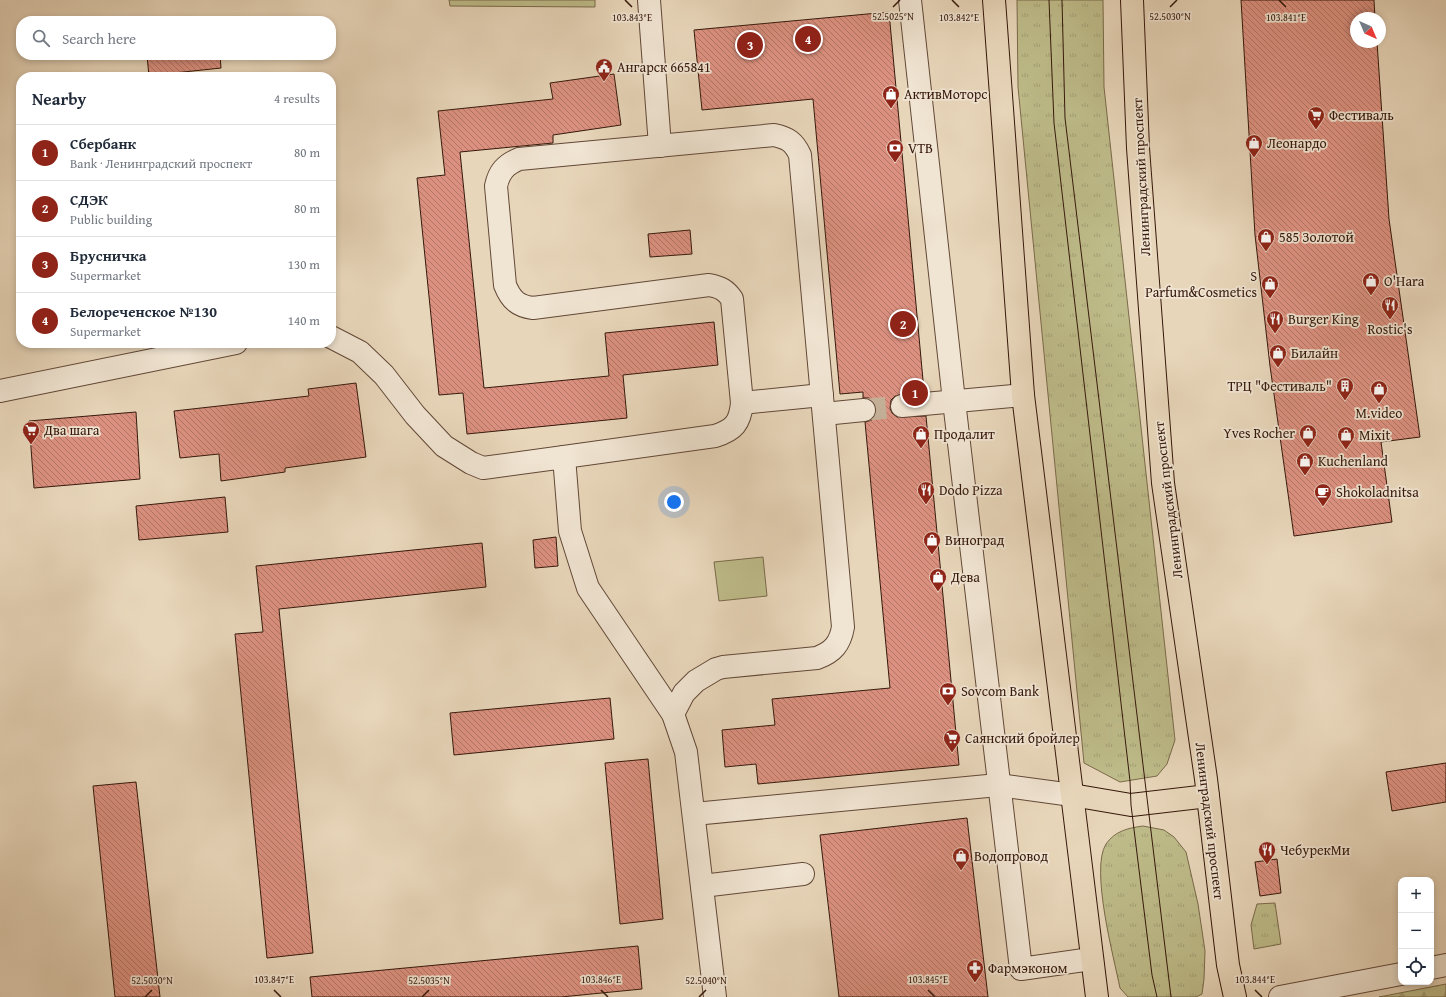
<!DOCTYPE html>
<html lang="en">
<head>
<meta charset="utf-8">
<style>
	:root { --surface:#fff; --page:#f6f6f7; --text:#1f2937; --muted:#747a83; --line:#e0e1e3; --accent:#8f2418 }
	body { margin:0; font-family:"Gentium Book Plus",serif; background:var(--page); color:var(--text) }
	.controls { position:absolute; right:12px; bottom:12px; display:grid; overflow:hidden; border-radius:8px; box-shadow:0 2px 6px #0003 }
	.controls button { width:36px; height:36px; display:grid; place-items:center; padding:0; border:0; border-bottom:1px solid var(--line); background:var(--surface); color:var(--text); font:20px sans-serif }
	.compass { position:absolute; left:1350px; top:12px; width:36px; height:36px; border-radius:50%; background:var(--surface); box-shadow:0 2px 6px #0003; rotate:136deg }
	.you { position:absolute; left:674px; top:502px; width:14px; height:14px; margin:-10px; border:3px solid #fff; border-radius:50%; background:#1a73e8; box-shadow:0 0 0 6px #1a73e833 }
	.badge { display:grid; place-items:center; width:26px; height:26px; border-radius:50%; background:var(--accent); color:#fff; font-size:13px; font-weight:700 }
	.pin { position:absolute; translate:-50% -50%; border:2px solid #fff; box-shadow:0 1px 4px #0006 }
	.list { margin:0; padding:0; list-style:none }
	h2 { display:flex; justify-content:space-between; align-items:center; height:52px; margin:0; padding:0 16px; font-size:17px }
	h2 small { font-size:13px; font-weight:400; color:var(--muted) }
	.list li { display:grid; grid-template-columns:26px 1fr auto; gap:12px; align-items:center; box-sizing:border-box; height:56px; padding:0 16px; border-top:1px solid var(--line) }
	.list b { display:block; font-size:15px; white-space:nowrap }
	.list p { margin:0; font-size:13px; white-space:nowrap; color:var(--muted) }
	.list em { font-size:13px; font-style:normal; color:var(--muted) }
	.icon { flex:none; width:22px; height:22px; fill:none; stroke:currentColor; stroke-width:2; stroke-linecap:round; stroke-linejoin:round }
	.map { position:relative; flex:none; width:1446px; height:997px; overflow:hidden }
	.search { position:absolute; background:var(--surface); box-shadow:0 2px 6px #0003; left:16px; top:16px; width:320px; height:44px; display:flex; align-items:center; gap:10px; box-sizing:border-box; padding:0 14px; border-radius:16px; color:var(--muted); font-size:15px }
	.panel { position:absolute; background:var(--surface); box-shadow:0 2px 6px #0003; left:16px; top:72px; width:320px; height:276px; border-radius:16px }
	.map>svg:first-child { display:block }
	.grass { fill:url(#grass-tufts); stroke:#7a6a4a }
	.forest { fill:url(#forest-firs); stroke:#7a6a4a }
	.park { fill:#bebc8a; stroke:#7a6a4a }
	.building { fill:url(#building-back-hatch); stroke:#35180b }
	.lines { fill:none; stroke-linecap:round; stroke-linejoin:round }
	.minor-tunnel { stroke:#c4b097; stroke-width:22; stroke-dasharray:22 11; stroke-linecap:butt }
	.minor-casing { stroke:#624837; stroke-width:24 }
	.major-casing { stroke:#35180b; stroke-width:24 }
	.minor { stroke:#f0e4d2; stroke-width:22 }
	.major { stroke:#e8d6ba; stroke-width:22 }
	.tram { stroke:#35180b; stroke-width:1 }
	.ticks { fill:none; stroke:#35180b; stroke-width:1.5 }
	.labels { text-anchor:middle; stroke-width:3.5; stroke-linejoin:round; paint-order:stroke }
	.poi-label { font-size:14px; fill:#35180b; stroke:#f0e4d2; text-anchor:start }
	.street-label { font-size:14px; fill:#35180b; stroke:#f0e4d2 }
	.ticks-label { font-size:10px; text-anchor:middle; fill:#35180b; stroke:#f0e4d2; stroke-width:3.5; stroke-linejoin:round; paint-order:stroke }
</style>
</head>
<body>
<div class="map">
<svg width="1446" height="997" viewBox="0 0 1446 997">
	<defs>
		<pattern id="grass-tufts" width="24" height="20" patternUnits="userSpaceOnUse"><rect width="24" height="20" fill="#bebc8a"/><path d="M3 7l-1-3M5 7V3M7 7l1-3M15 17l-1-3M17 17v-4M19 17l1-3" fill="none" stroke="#a4a176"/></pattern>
		<pattern id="forest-firs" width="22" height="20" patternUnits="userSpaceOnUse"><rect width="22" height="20" fill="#bebc8a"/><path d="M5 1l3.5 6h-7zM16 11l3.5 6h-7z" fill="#a4a176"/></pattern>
		<pattern id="building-back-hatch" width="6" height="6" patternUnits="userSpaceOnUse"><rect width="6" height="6" fill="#dc9180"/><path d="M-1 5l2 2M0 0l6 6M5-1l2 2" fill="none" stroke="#b37567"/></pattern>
	</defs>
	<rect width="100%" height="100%" fill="#e8d6ba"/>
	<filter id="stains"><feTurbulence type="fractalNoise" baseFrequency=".005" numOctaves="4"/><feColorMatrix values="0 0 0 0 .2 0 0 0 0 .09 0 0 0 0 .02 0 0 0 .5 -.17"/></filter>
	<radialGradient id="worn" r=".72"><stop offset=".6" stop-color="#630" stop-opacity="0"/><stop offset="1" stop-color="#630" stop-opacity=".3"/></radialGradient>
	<!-- grass -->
	<g class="grass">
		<polygon points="1017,0 1103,0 1104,87 1175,740 1167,764 1157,776 1120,782 1084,763 1018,87"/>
		<path d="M1143 826 1164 830 1174 837 1186 852 1198 904 1205 951 1204 979 1202 994 1196 997H1128L1120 988C1114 958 1090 869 1106 844 1115 831 1128 828 1143 826Z"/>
		<polygon points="1275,903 1281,944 1254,949 1251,925 1257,904"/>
	</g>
	<!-- forest -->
	<polygon class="forest" points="1446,984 1446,997 1379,997"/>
	<!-- park -->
	<g class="park">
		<polygon points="449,0 595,0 595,7 450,6"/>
		<polygon points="763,557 767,596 719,601 714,562"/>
	</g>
	<!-- building -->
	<g class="building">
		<polygon points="1241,0 1374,0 1375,18 1356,18 1356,42 1377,42 1389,219 1420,437 1381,442 1392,522 1294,536 1270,366 1255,235"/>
		<polygon points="889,12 924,391 895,396 891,400 890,408 892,413 897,417 926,416 959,765 758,784 756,764 725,767 722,730 775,725 772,699 890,688 865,422 872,420 876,415 876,409 874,402 869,398 863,398 863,392 840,394 813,99 702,110 694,30"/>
		<polygon points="147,55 220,55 221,68 174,73 175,77 149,77"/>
		<polygon points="614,74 621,125 553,135 553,143 460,152 484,388 609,376 605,333 714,322 718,365 623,375 627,418 467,434 463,393 439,395 417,178 445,175 438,111 553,99 550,83"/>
		<polygon points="690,230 692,254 650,257 648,234"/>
		<polygon points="356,383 366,457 285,468 285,472 221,481 219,454 180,458 174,411 309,396 308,389"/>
		<polygon points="136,412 140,479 34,488 29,421"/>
		<polygon points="225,497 228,532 139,540 136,506"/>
		<polygon points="556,537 558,566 535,568 533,540"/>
		<polygon points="482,543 486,587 279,609 313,953 267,958 235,634 263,632 256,566"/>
		<polygon points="610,698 614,739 454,755 450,713"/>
		<polygon points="648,759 663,919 620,924 605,763"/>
		<polygon points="1446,763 1446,802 1392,811 1386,772"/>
		<polygon points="136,782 160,997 115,997 93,786"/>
		<polygon points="967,818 988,997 839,997 820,835"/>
		<polygon points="1277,859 1281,893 1260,896 1255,862"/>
		<polygon points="638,946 642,989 561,997 312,997 310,977"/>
	</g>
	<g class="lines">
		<!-- minor-tunnel -->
		<polyline class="minor-tunnel" points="864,410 902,406"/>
		<!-- minor casing -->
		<g class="minor-casing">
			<g id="minor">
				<polyline points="649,0 660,146"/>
				<polyline points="910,0 954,401 1021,969 1091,959"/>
				<polyline points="331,337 360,352 384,375 415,415 444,446 471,463 483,468 564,457 570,531 588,588 673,714 686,752 715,997"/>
				<polyline points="0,391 236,343"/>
				<polyline points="742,403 822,395"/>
				<polyline points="902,406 1023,395"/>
				<polyline points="824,414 864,410"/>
				<path d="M564 457 715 436C734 430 740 423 742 403L732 299C726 290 720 287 709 285L533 308C518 306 511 300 505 285L496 186C499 172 505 165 519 159L774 135C788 138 794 142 800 155L843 627C840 644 833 652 817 658L723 667 716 669 696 681 684 693 673 714"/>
				<polyline points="694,814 998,785 1072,795"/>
				<polyline points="702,886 803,874"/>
				<polyline points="1431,968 1446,965"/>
				<polyline points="1280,997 1401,974"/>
			</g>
		</g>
		<!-- major casing -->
		<g class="major-casing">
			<g id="major">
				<polyline points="994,0 1023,395 1097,997"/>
				<polyline points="1132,0 1138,148 1163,483 1206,779 1228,965 1235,997"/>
				<polyline points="1072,795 1131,805 1208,796"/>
			</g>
		</g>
		<!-- minor -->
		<use href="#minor" class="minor"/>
		<!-- major -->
		<use href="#major" class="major"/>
		<!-- tram -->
		<g class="tram">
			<polyline points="1049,0 1054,123 1130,781 1131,805 1152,975 1157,997"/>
			<polyline points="1062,0 1065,118 1171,997"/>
		</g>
	</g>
	<!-- ticks -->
	<path class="ticks" d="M625 0 632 7M952 0 959 7M1279 0 1286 7M893 7 900 0M1170 7 1177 0M274 990 281 997M601 990 608 997M928 990 935 997M1255 990 1262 997M145 997 152 990M422 997 429 990M699 997 706 990"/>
	<!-- icons -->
	<defs>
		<g id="civic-pin" transform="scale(0.9)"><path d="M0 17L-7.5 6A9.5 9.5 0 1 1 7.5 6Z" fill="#8f2418" stroke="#f0e4d2"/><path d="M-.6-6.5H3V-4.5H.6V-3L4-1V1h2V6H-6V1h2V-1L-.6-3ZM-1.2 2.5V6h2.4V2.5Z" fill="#fff"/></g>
		<g id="shop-pin" transform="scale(0.9)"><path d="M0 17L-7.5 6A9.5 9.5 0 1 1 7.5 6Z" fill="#8f2418" stroke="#f0e4d2"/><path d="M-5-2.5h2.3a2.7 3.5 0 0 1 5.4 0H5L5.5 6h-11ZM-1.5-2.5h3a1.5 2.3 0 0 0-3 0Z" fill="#fff"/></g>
		<g id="supermarket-pin" transform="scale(0.9)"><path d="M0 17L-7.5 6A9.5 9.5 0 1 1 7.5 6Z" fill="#8f2418" stroke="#f0e4d2"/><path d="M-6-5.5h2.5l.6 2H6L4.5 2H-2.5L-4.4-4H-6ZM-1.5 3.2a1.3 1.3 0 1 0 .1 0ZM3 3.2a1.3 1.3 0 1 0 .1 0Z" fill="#fff"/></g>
		<g id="bank-pin" transform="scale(0.9)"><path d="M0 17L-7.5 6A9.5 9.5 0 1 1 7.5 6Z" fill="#8f2418" stroke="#f0e4d2"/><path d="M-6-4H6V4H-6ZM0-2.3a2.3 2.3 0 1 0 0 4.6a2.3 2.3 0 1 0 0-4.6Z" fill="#fff"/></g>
		<g id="restaurant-pin" transform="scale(0.9)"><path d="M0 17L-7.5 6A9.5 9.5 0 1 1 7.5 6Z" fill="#8f2418" stroke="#f0e4d2"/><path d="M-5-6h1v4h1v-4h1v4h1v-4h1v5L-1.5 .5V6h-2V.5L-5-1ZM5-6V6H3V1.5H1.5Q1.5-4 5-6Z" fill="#fff"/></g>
		<g id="building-pin" transform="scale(0.9)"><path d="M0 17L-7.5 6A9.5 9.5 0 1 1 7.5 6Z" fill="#8f2418" stroke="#f0e4d2"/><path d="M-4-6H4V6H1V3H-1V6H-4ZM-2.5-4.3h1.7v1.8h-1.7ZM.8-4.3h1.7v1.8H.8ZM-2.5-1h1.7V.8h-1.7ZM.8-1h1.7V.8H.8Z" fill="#fff"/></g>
		<g id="cafe-pin" transform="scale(0.9)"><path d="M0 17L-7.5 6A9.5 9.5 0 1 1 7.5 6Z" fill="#8f2418" stroke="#f0e4d2"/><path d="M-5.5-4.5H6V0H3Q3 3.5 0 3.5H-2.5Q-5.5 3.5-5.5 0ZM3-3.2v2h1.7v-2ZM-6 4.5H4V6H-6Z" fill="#fff"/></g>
		<g id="pharmacy-pin" transform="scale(0.9)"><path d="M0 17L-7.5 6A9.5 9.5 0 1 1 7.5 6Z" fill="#8f2418" stroke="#f0e4d2"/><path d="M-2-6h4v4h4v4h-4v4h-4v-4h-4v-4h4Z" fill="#fff"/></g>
	</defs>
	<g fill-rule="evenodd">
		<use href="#civic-pin" x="604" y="67"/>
		<use href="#shop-pin" x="891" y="94"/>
		<use href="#supermarket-pin" x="1316" y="115"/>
		<use href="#shop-pin" x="1254" y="143"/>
		<use href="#bank-pin" x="895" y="148"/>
		<use href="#shop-pin" x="1266" y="237"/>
		<use href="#shop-pin" x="1371" y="281"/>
		<use href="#shop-pin" x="1270" y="284"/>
		<use href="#restaurant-pin" x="1390" y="305"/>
		<use href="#restaurant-pin" x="1275" y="319"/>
		<use href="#shop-pin" x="1278" y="353"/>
		<use href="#building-pin" x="1345" y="386"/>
		<use href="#shop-pin" x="1379" y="389"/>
		<use href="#supermarket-pin" x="31" y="430"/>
		<use href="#shop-pin" x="1308" y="433"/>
		<use href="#shop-pin" x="921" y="434"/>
		<use href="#shop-pin" x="1346" y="435"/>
		<use href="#shop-pin" x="1305" y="461"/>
		<use href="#restaurant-pin" x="926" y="490"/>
		<use href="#cafe-pin" x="1323" y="492"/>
		<use href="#shop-pin" x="932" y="540"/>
		<use href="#shop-pin" x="938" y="577"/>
		<use href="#bank-pin" x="948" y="691"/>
		<use href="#supermarket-pin" x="952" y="738"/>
		<use href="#restaurant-pin" x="1267" y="850"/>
		<use href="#shop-pin" x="961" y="856"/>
		<use href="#pharmacy-pin" x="975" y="968"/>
	</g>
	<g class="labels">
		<!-- poi labels -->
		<g class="poi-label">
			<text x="617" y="72">Ангарск 665841</text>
			<text x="904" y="99">АктивМоторс</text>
			<text x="1329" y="120">Фестиваль</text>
			<text x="1267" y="148">Леонардо</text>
			<text x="908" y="153">VTB</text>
			<text x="1279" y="242">585 Золотой</text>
			<text x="1257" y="281" text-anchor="end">S<tspan x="1257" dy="16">Parfum&amp;Cosmetics</tspan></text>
			<text x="1384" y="286">O'Hara</text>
			<text x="1288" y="324">Burger King</text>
			<text x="1390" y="334" text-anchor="middle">Rostic's</text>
			<text x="1291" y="358">Билайн</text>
			<text x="1332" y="391" text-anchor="end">ТРЦ "Фестиваль"</text>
			<text x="1379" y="418" text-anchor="middle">M.video</text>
			<text x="44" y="435">Два шага</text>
			<text x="1295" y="438" text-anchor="end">Yves Rocher</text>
			<text x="934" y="439">Продалит</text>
			<text x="1359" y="440">Mixit</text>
			<text x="1318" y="466">Kuchenland</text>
			<text x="939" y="495">Dodo Pizza</text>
			<text x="1336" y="497">Shokoladnitsa</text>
			<text x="945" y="545">Виноград</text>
			<text x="951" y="582">Дева</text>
			<text x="961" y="696">Sovcom Bank</text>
			<text x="965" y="743">Саянский бройлер</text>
			<text x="1280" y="855">ЧебурекМи</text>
			<text x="974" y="861">Водопровод</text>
			<text x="988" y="973">Фармэконом</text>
		</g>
		<!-- street labels -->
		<g class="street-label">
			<text transform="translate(1141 177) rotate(-93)" y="5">Ленинградский проспект</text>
			<text transform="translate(1168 500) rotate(-97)" y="5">Ленинградский проспект</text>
			<text transform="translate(1210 821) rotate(83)" y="5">Ленинградский проспект</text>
		</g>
	</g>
	<g class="ticks-label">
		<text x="893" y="20">52.5025°N</text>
		<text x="1170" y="20">52.5030°N</text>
		<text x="632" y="21">103.843°E</text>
		<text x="959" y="21">103.842°E</text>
		<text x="1286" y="21">103.841°E</text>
		<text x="274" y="983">103.847°E</text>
		<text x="601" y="983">103.846°E</text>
		<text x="928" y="983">103.845°E</text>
		<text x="1255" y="983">103.844°E</text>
		<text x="152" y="984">52.5030°N</text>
		<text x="429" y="984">52.5035°N</text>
		<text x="706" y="984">52.5040°N</text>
	</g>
	<rect width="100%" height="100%" filter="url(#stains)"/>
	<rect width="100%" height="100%" fill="url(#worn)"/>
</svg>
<div class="controls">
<button>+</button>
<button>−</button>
<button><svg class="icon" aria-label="locate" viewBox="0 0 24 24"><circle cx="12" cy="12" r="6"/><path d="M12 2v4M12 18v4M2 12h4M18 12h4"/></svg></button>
</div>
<svg class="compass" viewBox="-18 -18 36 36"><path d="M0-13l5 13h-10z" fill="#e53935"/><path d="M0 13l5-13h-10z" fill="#747a83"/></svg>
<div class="you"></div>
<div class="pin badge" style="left:915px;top:393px">1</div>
<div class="pin badge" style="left:903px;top:324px">2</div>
<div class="pin badge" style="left:750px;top:45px">3</div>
<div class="pin badge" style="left:808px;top:39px">4</div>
<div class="search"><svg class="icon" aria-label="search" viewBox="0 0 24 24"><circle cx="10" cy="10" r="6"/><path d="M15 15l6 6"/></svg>Search here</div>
<section class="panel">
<h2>Nearby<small>4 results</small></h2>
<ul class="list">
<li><span class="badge">1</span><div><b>Сбербанк</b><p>Bank · Ленинградский проспект</p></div><em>80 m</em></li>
<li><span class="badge">2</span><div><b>СДЭК</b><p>Public building</p></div><em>80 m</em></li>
<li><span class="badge">3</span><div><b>Брусничка</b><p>Supermarket</p></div><em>130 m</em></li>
<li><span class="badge">4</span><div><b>Белореченское №130</b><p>Supermarket</p></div><em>140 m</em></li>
</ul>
</section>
</div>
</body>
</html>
